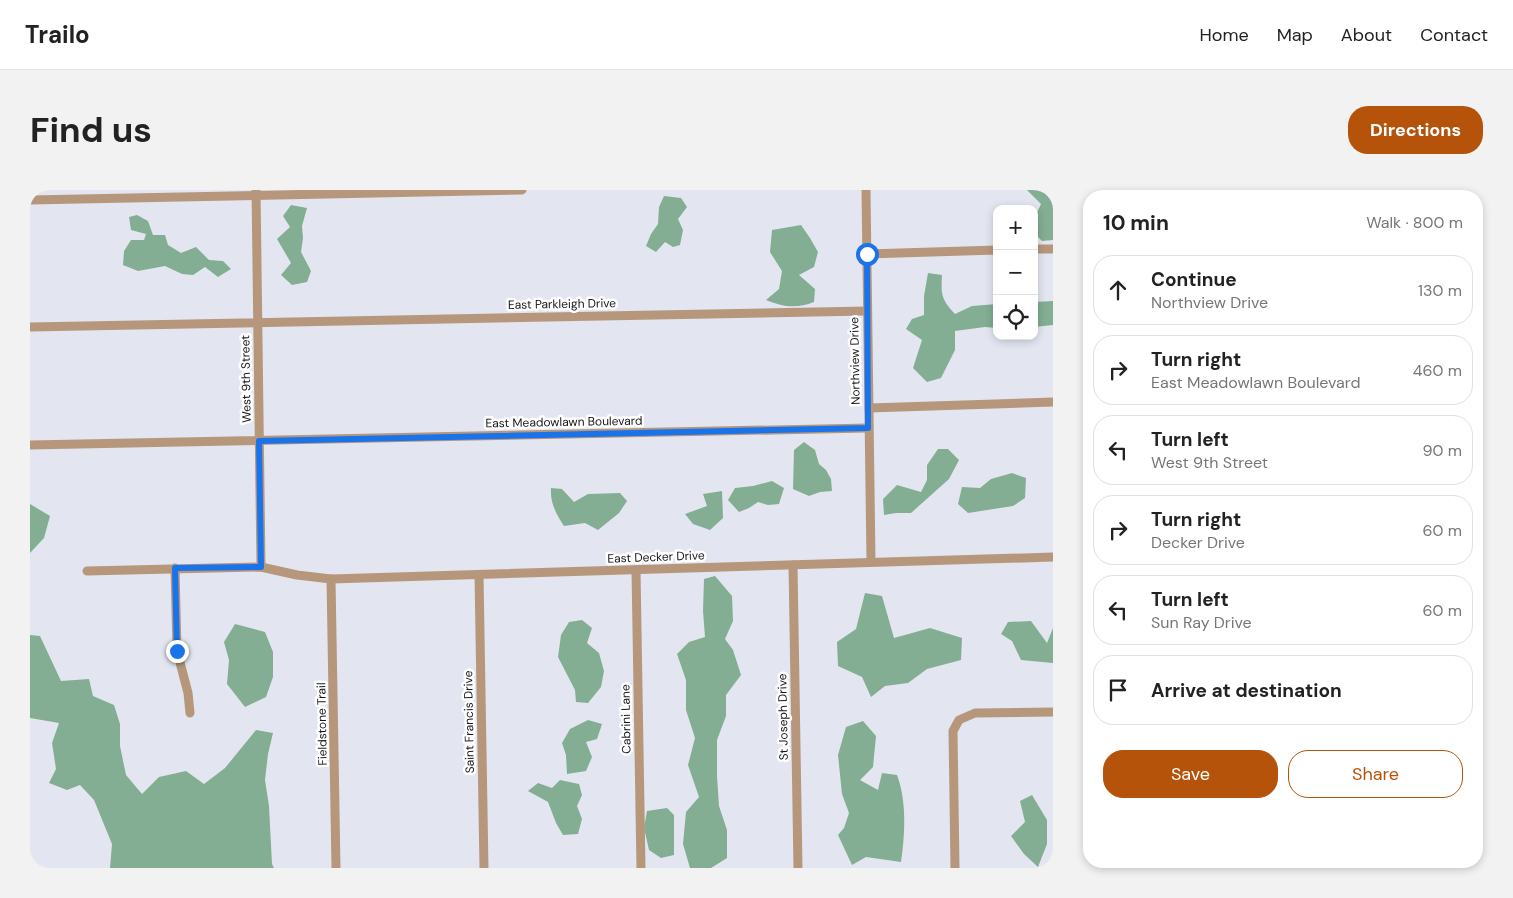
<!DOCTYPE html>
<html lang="en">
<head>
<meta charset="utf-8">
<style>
	:root { --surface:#fff; --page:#f2f2f2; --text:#222; --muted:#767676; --line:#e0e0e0; --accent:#b45309 }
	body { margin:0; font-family:"DM Sans",sans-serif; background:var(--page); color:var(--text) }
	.controls { position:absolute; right:15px; top:15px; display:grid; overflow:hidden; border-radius:10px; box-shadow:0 2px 8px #0003 }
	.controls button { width:45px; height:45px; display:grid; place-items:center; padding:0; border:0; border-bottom:1px solid var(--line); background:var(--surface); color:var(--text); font:25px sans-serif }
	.stop { position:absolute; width:15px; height:15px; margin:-11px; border:4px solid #1a73e8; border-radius:50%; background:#fff }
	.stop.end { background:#1a73e8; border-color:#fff; box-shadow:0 1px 5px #0008 }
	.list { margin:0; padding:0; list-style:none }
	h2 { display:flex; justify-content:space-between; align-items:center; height:65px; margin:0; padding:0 20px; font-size:21px }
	h2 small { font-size:16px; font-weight:400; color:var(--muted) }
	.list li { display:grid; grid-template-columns:32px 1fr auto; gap:15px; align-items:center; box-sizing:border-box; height:70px; margin:0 10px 10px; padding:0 10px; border:1px solid var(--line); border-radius:20px }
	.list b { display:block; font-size:19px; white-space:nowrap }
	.list p { margin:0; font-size:16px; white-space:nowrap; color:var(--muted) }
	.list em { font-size:16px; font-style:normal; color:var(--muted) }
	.actions { display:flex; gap:10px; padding:15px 20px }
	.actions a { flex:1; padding:11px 0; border:1px solid var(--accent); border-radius:20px; text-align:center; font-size:18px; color:var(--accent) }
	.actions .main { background:var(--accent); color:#fff }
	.icon { flex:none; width:28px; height:28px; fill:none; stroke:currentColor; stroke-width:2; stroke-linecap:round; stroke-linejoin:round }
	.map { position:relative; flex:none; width:1023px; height:678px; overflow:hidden; border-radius:20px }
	header { display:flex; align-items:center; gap:30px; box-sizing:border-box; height:70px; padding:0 25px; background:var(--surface); border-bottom:1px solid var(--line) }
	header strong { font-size:24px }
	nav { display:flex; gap:28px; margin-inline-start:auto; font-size:18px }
	.intro { display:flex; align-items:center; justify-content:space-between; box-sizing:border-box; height:120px; padding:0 30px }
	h1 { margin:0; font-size:35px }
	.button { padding:12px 22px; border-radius:20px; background:var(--accent); color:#fff; font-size:18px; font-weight:700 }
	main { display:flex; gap:30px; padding:0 30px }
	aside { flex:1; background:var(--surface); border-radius:20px; box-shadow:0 2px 8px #0003 }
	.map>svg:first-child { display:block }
	.forest { fill:#83ae93 }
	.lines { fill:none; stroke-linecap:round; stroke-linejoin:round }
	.minor { stroke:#b6977c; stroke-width:9 }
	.route { stroke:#1a73e8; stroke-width:6 }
	.labels { text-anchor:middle; stroke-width:5; stroke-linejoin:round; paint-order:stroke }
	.street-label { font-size:12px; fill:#15161a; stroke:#fff }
</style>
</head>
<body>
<header>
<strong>Trailo</strong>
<nav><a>Home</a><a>Map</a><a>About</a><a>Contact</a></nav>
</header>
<div class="intro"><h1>Find us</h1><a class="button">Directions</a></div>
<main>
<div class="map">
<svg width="1023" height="678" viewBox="0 0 1023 678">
	<rect width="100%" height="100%" fill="#e3e6f0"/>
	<!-- forest -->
	<g class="forest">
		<polygon points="997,0 1023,0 1023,50 1012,51 1004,43 1004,29 1011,14"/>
		<polygon points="634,6 651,8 657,17 648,29 653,40 650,55 643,57 635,52 626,62 616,56 621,44 628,34 629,17"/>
		<polygon points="261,15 277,18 272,36 273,48 271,62 281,81 277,92 262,95 251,85 261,73 247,49 260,37 253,26"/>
		<polygon points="107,25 118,31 123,45 135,45 138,55 151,63 166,57 179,70 193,71 201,79 188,87 175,77 163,85 152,84 135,76 108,81 93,75 94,61 101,50 114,50 116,44 101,40 99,27"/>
		<path d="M771 35 780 48 788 62 784 77 769 85 785 99 784 112C766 119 754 117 736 110L749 99 752 81 740 62 742 40Z"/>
		<path d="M898 83 912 85C911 104 911 109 925 124L942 116 967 114V138L955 137 925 141V160L911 188 897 192 883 178 892 150 876 139 882 129 894 125V106Z"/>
		<polygon points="1023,111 1023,135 1004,137 1004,112"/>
		<polygon points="774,252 785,260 789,274 796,280 801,289 802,301 790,302 779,306 763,299 764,260"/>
		<polygon points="908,259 918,259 929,270 919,289 881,323 866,323 854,325 853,309 867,295 891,302 897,290 897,275"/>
		<polygon points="982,283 996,288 995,308 983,316 938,323 928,314 932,297 950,298 961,289"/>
		<polygon points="742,291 754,298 749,314 738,315 728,312 719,318 709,322 698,310 705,298 723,296"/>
		<path d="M521 298 532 299 544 312 558 304 590 303 597 311 589 323 568 340 555 333 534 336C526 324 520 313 521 298Z"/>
		<polygon points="692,301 693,328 680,340 663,334 655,324 677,316 673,304"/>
		<polygon points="0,314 20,326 14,348 0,363"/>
		<polygon points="685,386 702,406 703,431 695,449 703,460 711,485 696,505 696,526 687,550 687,586 689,616 697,640 697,668 681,678 660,678 653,654 656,622 669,607 658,575 665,548 656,520 656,490 647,464 659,452 675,447 673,421 674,389"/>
		<polygon points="835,403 852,406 864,448 900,438 932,448 931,470 897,479 878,493 855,496 841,507 832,487 808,476 807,452 826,439"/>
		<polygon points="552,430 562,438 557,453 569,463 574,481 571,497 558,513 546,512 545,500 528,467 531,445 539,432"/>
		<polygon points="1001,431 1017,453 1023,438 1023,473 991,470 982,451 971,444 978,432"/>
		<polygon points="205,434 235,442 243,462 243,487 236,507 215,517 197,494 199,470 194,452"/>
		<polygon points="0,445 10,446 31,491 59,489 63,506 84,515 90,534 90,556 96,585 112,604 129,587 156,581 174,594 195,578 226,540 243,543 238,564 235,590 239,616 242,674 244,678 80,678 82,654 64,610 50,595 37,600 19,593 26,579 22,553 29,533 0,528"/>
		<polygon points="558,530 572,534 567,549 556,552 562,567 556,581 537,584 536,565 532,553 540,539"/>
		<path d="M833 531 846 546 843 577 830 590 848 600 852 583 867 585C877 612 875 644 871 672L836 667 822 675 808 645 814 638 819 623 812 604 808 565 816 537Z"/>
		<polygon points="530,590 549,594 552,605 547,616 552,629 548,644 533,645 526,633 518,612 498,601 508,593 522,598"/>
		<polygon points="1002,605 1017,630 1017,654 1008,677 994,664 981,646 995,632 990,611"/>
		<polygon points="637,618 644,625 644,665 631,668 619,660 614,638 617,621"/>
	</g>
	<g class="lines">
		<!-- minor -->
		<g class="minor">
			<polyline points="226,0 231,377"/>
			<polyline points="836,0 841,372"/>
			<polyline points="0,10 492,0"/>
			<polyline points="1004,59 1023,59"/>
			<polyline points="837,64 967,60"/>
			<polyline points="0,137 837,121"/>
			<polyline points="839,218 1023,212"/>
			<polyline points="0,255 838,238"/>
			<polyline points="763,375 768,678"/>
			<polyline points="145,378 147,461 158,503 160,523"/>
			<polyline points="606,380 611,678"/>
			<polyline points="57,381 231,377 267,385 301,389 1023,367"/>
			<polyline points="449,385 454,678"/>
			<polyline points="301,389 306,678"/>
			<polyline points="925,678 923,541 929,530 945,523 1023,522"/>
		</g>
	</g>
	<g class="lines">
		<!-- route -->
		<polyline class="route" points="147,461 145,378 231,377 229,251 838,238 837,64"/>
	</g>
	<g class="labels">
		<!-- street labels -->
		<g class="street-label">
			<text transform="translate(532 114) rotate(-1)" y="4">East Parkleigh Drive</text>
			<text transform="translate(825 171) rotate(-91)" y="4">Northview Drive</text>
			<text transform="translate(216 189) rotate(-91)" y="4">West 9th Street</text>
			<text transform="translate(534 232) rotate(-1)" y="4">East Meadowlawn Boulevard</text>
			<text transform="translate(626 367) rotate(-2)" y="4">East Decker Drive</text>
			<text transform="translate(753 527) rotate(-91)" y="4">St Joseph Drive</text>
			<text transform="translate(596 529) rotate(-91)" y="4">Cabrini Lane</text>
			<text transform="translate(439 532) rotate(-91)" y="4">Saint Francis Drive</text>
			<text transform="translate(292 534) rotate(-91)" y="4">Fieldstone Trail</text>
		</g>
	</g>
</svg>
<div class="controls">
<button>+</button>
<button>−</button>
<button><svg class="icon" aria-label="locate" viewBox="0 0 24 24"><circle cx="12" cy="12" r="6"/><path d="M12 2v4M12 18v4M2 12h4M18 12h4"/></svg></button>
</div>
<div class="stop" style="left:837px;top:64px"></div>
<div class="stop end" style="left:147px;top:461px"></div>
</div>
<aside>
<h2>10 min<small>Walk · 800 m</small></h2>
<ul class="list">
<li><svg class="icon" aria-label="ahead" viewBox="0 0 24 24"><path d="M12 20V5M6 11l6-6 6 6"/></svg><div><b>Continue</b><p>Northview Drive</p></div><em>130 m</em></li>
<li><svg class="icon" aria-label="right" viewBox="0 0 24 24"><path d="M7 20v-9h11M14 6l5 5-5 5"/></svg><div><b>Turn right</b><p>East Meadowlawn Boulevard</p></div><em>460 m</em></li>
<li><svg class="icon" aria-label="left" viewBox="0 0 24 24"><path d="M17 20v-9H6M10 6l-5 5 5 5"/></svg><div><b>Turn left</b><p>West 9th Street</p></div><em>90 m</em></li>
<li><svg class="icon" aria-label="right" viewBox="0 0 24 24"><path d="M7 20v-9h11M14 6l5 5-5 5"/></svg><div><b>Turn right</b><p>Decker Drive</p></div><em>60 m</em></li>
<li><svg class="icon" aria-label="left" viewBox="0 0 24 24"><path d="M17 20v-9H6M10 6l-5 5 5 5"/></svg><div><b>Turn left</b><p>Sun Ray Drive</p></div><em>60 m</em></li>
<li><svg class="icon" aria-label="arrive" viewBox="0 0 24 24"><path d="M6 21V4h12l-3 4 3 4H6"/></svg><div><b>Arrive at destination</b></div></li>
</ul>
<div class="actions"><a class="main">Save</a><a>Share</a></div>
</aside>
</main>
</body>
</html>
